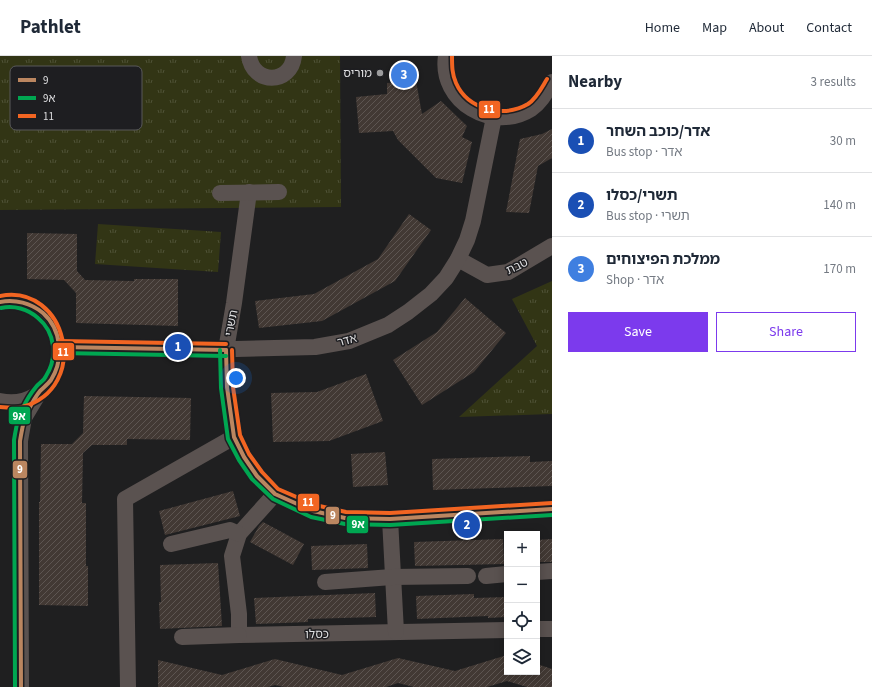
<!DOCTYPE html>
<html lang="en">
<head>
<meta charset="utf-8">
<style>
	:root { --surface:#fff; --page:#f6f6f7; --text:#1f2937; --muted:#747a83; --line:#e0e1e3; --accent:#7c3aed }
	body { margin:0; font-family:"Source Sans 3","Noto Sans Hebrew",sans-serif; background:var(--page); color:var(--text) }
	.controls { position:absolute; right:12px; bottom:12px; display:grid; overflow:hidden; border-radius:0px; box-shadow:0 2px 10px #0003 }
	.controls button { width:36px; height:36px; display:grid; place-items:center; padding:0; border:0; border-bottom:1px solid var(--line); background:var(--surface); color:var(--text); font:20px sans-serif }
	.you { position:absolute; left:236px; top:322px; width:14px; height:14px; margin:-10px; border:3px solid #fff; border-radius:50%; background:#1a73e8; box-shadow:0 0 0 6px #1a73e833 }
	.badge { display:grid; place-items:center; width:26px; height:26px; border-radius:50%; background:var(--accent); color:#fff; font-size:13px; font-weight:700 }
	.pin { position:absolute; translate:-50% -50%; border:2px solid #fff; box-shadow:0 1px 4px #0006 }
	.list { margin:0; padding:0; list-style:none }
	h2 { display:flex; justify-content:space-between; align-items:center; height:52px; margin:0; padding:0 16px; font-size:17px }
	h2 small { font-size:13px; font-weight:400; color:var(--muted) }
	.list li { display:grid; grid-template-columns:26px 1fr auto; gap:12px; align-items:center; box-sizing:border-box; height:64px; padding:0 16px; border-top:1px solid var(--line) }
	.list b { display:block; font-size:15px; white-space:nowrap }
	.list p { margin:0; font-size:13px; white-space:nowrap; color:var(--muted) }
	.list em { font-size:13px; font-style:normal; color:var(--muted) }
	.actions { display:flex; gap:8px; padding:12px 16px }
	.actions a { flex:1; padding:9px 0; border:1px solid var(--accent); border-radius:0px; text-align:center; font-size:14px; color:var(--accent) }
	.actions .main { background:var(--accent); color:#fff }
	.icon { flex:none; width:22px; height:22px; fill:none; stroke:currentColor; stroke-width:2; stroke-linecap:round; stroke-linejoin:round }
	.map { position:relative; flex:none; width:552px; height:631px; overflow:hidden }
	header { display:flex; align-items:center; gap:24px; box-sizing:border-box; height:56px; padding:0 20px; background:var(--surface); border-bottom:1px solid var(--line) }
	header strong { font-size:19px }
	nav { display:flex; gap:22px; margin-inline-start:auto; font-size:14px }
	main { display:flex }
	aside { flex:1; background:var(--surface) }
	.map>svg:first-child { display:block }
	.grass { fill:url(#grass-tufts) }
	.building { fill:url(#building-hatch) }
	.lines { fill:none; stroke-linecap:round; stroke-linejoin:round }
	.minor { stroke:#5a5250; stroke-width:16 }
	.bus-1-casing { stroke:#1e1e21; stroke-width:7 }
	.bus-2-casing { stroke:#1e1e21; stroke-width:7 }
	.bus-3-casing { stroke:#1e1e21; stroke-width:7 }
	.bus-1 { stroke:#bb8660; stroke-width:4 }
	.bus-2 { stroke:#00a651; stroke-width:4 }
	.bus-3 { stroke:#f26522; stroke-width:4 }
	.poi-dot { fill:#9c9c9d; stroke:#1e1e21; stroke-width:1.5 }
	.labels { text-anchor:middle; stroke-width:3; stroke-linejoin:round; paint-order:stroke }
	.poi-label { font-size:12px; fill:#dfdfe1; stroke:#1e1e21; text-anchor:end }
	.street-label { font-size:12px; fill:#dfdfe1; stroke:#1e1e21 }
	.key { fill:#1e1e21; stroke:#58585b; stroke-width:1 }
	.key-label { font-size:11px; fill:#dfdfe1 }
	.line-badge { stroke:#1e1e21; stroke-width:1.5 }
	.badge-label { font-size:11px; text-anchor:middle; font-weight:bold; fill:#fff }
</style>
</head>
<body>
<header>
<strong>Pathlet</strong>
<nav><a>Home</a><a>Map</a><a>About</a><a>Contact</a></nav>
</header>
<main>
<div class="map">
<svg width="552" height="631" viewBox="0 0 552 631">
	<defs>
		<pattern id="grass-tufts" width="24" height="20" patternUnits="userSpaceOnUse"><rect width="24" height="20" fill="#323515"/><path d="M3 7l-1-3M5 7V3M7 7l1-3M15 17l-1-3M17 17v-4M19 17l1-3" fill="none" stroke="#4f5237"/></pattern>
		<pattern id="building-hatch" width="6" height="6" patternUnits="userSpaceOnUse"><rect width="6" height="6" fill="#423934"/><path d="M-1 1l2-2M0 6l6-6M5 7l2-2" fill="none" stroke="#5d5551"/></pattern>
	</defs>
	<rect width="100%" height="100%" fill="#1f1f20"/>
	<!-- grass -->
	<g class="grass">
		<polygon points="0,0 340,0 341,151 0,154"/>
		<polygon points="98,168 221,176 218,216 95,208"/>
		<polygon points="552,225 552,358 459,361 537,290 512,243"/>
	</g>
	<!-- building -->
	<g class="building">
		<polygon points="416,25 422,58 441,45 467,70 462,81 472,86 462,127 436,122 398,84 393,75 359,77 356,41 387,38 387,27"/>
		<polygon points="552,73 552,102 538,110 529,157 506,156 520,83 542,78"/>
		<polygon points="409,158 431,174 395,225 322,265 259,272 255,245 314,238 378,203"/>
		<polygon points="27,177 77,178 77,215 85,224 134,225 134,223 178,223 178,270 76,267 76,237 64,224 27,223"/>
		<polygon points="465,242 506,277 474,316 422,349 393,304 437,276"/>
		<polygon points="366,318 383,365 329,385 273,386 271,337 317,336"/>
		<polygon points="84,340 191,342 190,384 127,383 127,389 92,389 83,397 82,447 86,447 86,510 88,510 88,550 39,549 39,446 40,446 41,388 72,388 83,377"/>
		<polygon points="385,396 388,429 353,431 351,398"/>
		<polygon points="530,400 530,406 552,405 552,430 433,434 432,403"/>
		<polygon points="233,435 240,460 165,479 159,455"/>
		<polygon points="263,466 304,488 293,509 250,486 259,470"/>
		<polygon points="503,483 504,508 415,510 414,486"/>
		<polygon points="552,483 552,506 537,506 537,484"/>
		<polygon points="367,488 368,512 312,514 311,490"/>
		<polygon points="218,507 222,570 160,573 159,546 161,546 160,509"/>
		<polygon points="375,537 376,561 308,563 308,566 256,568 254,542"/>
		<polygon points="474,538 474,542 507,541 507,561 488,562 488,560 417,563 416,540"/>
		<polygon points="507,599 507,616 537,616 537,608 552,613 552,631 527,631 507,625 487,631 414,631 398,627 386,631 284,631 275,629 268,631 158,631 158,604 222,619 275,603 342,619 398,602 455,615"/>
	</g>
	<g class="lines">
		<!-- minor -->
		<g class="minor">
			<path d="M249 0C253 29 291 29 294 0"/>
			<path d="M446 0C439 46 493 77 531 53 541 46 546 36 552 26"/>
			<polyline points="249,136 234,247 226,294 227,331 234,381 244,401 257,420 275,438 313,455 345,462 390,463 552,453"/>
			<polyline points="220,137 279,136"/>
			<polyline points="458,203 487,219 508,216 552,190"/>
			<path d="M0 246C12 243 25 245 35 252 81 283 55 356 0 345"/>
			<polyline points="60,291 197,294 315,291 349,285 388,269 408,256 431,238 446,222 458,203 467,184 473,165 494,61"/>
			<polyline points="275,438 239,478 232,500 239,558 239,579 507,574"/>
			<polyline points="390,463 396,576"/>
			<polyline points="171,488 230,474 239,478"/>
			<polyline points="537,516 552,515"/>
			<polyline points="486,520 507,518"/>
			<polyline points="325,526 392,521 468,520"/>
			<polyline points="537,573 552,573"/>
			<polyline points="182,581 239,579"/>
			<polyline points="21,631 20,385 24,362 39,337"/>
			<polyline points="128,631 125,443 234,381"/>
		</g>
		<!-- bus-1 casing -->
		<g class="bus-1-casing">
			<g id="bus-1">
				<path d="M0 246C15 243 31 247 43 257 62 274 64 303 51 324 48 328 44 331 40 335 36 340 32 347 29 353 23 363 22 374 20 385L21 631"/>
				<polyline points="60,291 226,294"/>
				<polyline points="226,294 227,331 234,381 244,401 257,420 275,438 313,455 345,462 390,463 552,453"/>
			</g>
		</g>
		<!-- bus-2 casing -->
		<g class="bus-2-casing">
			<g id="bus-2">
				<path d="M1 252C14 249 28 253 38 262 55 276 58 301 46 320 44 325 39 327 36 331 31 337 26 345 23 352 17 362 16 373 14 384L15 631"/>
				<polyline points="220,294 221,332 228,383 239,404 252,423 273,443 311,461 345,468 390,469 552,459"/>
				<polyline points="60,297 226,300"/>
			</g>
		</g>
		<!-- bus-3 casing -->
		<g class="bus-3-casing">
			<g id="bus-3">
				<path d="M452 0C452 10 452 18 456 27 468 54 504 62 528 48 537 42 542 31 547 23"/>
				<path d="M0 240C67 227 92 332 22 351 15 353 7 351 0 351"/>
				<polyline points="60,285 226,288"/>
				<polyline points="232,294 233,331 240,379 249,398 262,416 278,433 315,449 346,456 390,457 552,447"/>
			</g>
		</g>
		<!-- bus-1 -->
		<use href="#bus-1" class="bus-1"/>
		<!-- bus-2 -->
		<use href="#bus-2" class="bus-2"/>
		<!-- bus-3 -->
		<use href="#bus-3" class="bus-3"/>
	</g>
	<!-- markers -->
	<circle class="poi-dot" cx="380" cy="17" r="4"/>
	<g class="labels">
		<!-- poi labels -->
		<g class="poi-label">
			<text x="372" y="21">מוריס</text>
		</g>
		<!-- street labels -->
		<g class="street-label">
			<text transform="translate(517 210) rotate(-26)" y="4">טבת</text>
			<text transform="translate(231 267) rotate(-79)" y="4">תשרי</text>
			<text transform="translate(347 284) rotate(-16)" y="4">אדר</text>
			<text transform="translate(317 578) rotate(-1)" y="4">כסלו</text>
		</g>
	</g>
	<!-- legend -->
	<rect x="10" y="10" width="132" height="64" rx="6" class="key"/>
	<rect x="18" y="22" width="18" height="4" fill="#bb8660"/>
	<rect x="18" y="40" width="18" height="4" fill="#00a651"/>
	<rect x="18" y="58" width="18" height="4" fill="#f26522"/>
	<g class="key-label">
		<text x="43" y="28">9</text>
		<text x="43" y="46">9א</text>
		<text x="43" y="64">11</text>
	</g>
	<g class="line-badge">
		<rect x="478" y="44" width="23" height="19" rx="4" fill="#f26522"/>
		<rect x="52" y="286" width="23" height="19" rx="4" fill="#f26522"/>
		<rect x="8" y="350" width="23" height="19" rx="4" fill="#00a651"/>
		<rect x="12" y="404" width="16" height="19" rx="4" fill="#bb8660"/>
		<rect x="297" y="437" width="23" height="19" rx="4" fill="#f26522"/>
		<rect x="325" y="450" width="15" height="19" rx="4" fill="#bb8660"/>
		<rect x="346" y="459" width="23" height="19" rx="4" fill="#00a651"/>
	</g>
	<g class="badge-label">
		<text x="489" y="57">11</text>
		<text x="63" y="300">11</text>
		<text x="19" y="364">9א</text>
		<text x="20" y="417">9</text>
		<text x="308" y="450">11</text>
		<text x="333" y="463">9</text>
		<text x="358" y="472">9א</text>
	</g>
</svg>
<div class="controls">
<button>+</button>
<button>−</button>
<button><svg class="icon" aria-label="locate" viewBox="0 0 24 24"><circle cx="12" cy="12" r="6"/><path d="M12 2v4M12 18v4M2 12h4M18 12h4"/></svg></button>
<button><svg class="icon" aria-label="layers" viewBox="0 0 24 24"><path d="M12 4l9 5-9 5-9-5zM3 14l9 5 9-5"/></svg></button>
</div>
<div class="you"></div>
<div class="pin badge" style="left:178px;top:291px;background:#1a4fb4">1</div>
<div class="pin badge" style="left:467px;top:469px;background:#1a4fb4">2</div>
<div class="pin badge" style="left:404px;top:19px;background:#3f7fe0">3</div>
</div>
<aside>
<h2>Nearby<small>3 results</small></h2>
<ul class="list">
<li><span class="badge" style="background:#1a4fb4">1</span><div><b>אדר/כוכב השחר</b><p>Bus stop · אדר</p></div><em>30 m</em></li>
<li><span class="badge" style="background:#1a4fb4">2</span><div><b>תשרי/כסלו</b><p>Bus stop · תשרי</p></div><em>140 m</em></li>
<li><span class="badge" style="background:#3f7fe0">3</span><div><b>ממלכת הפיצוחים</b><p>Shop · אדר</p></div><em>170 m</em></li>
</ul>
<div class="actions"><a class="main">Save</a><a>Share</a></div>
</aside>
</main>
</body>
</html>
